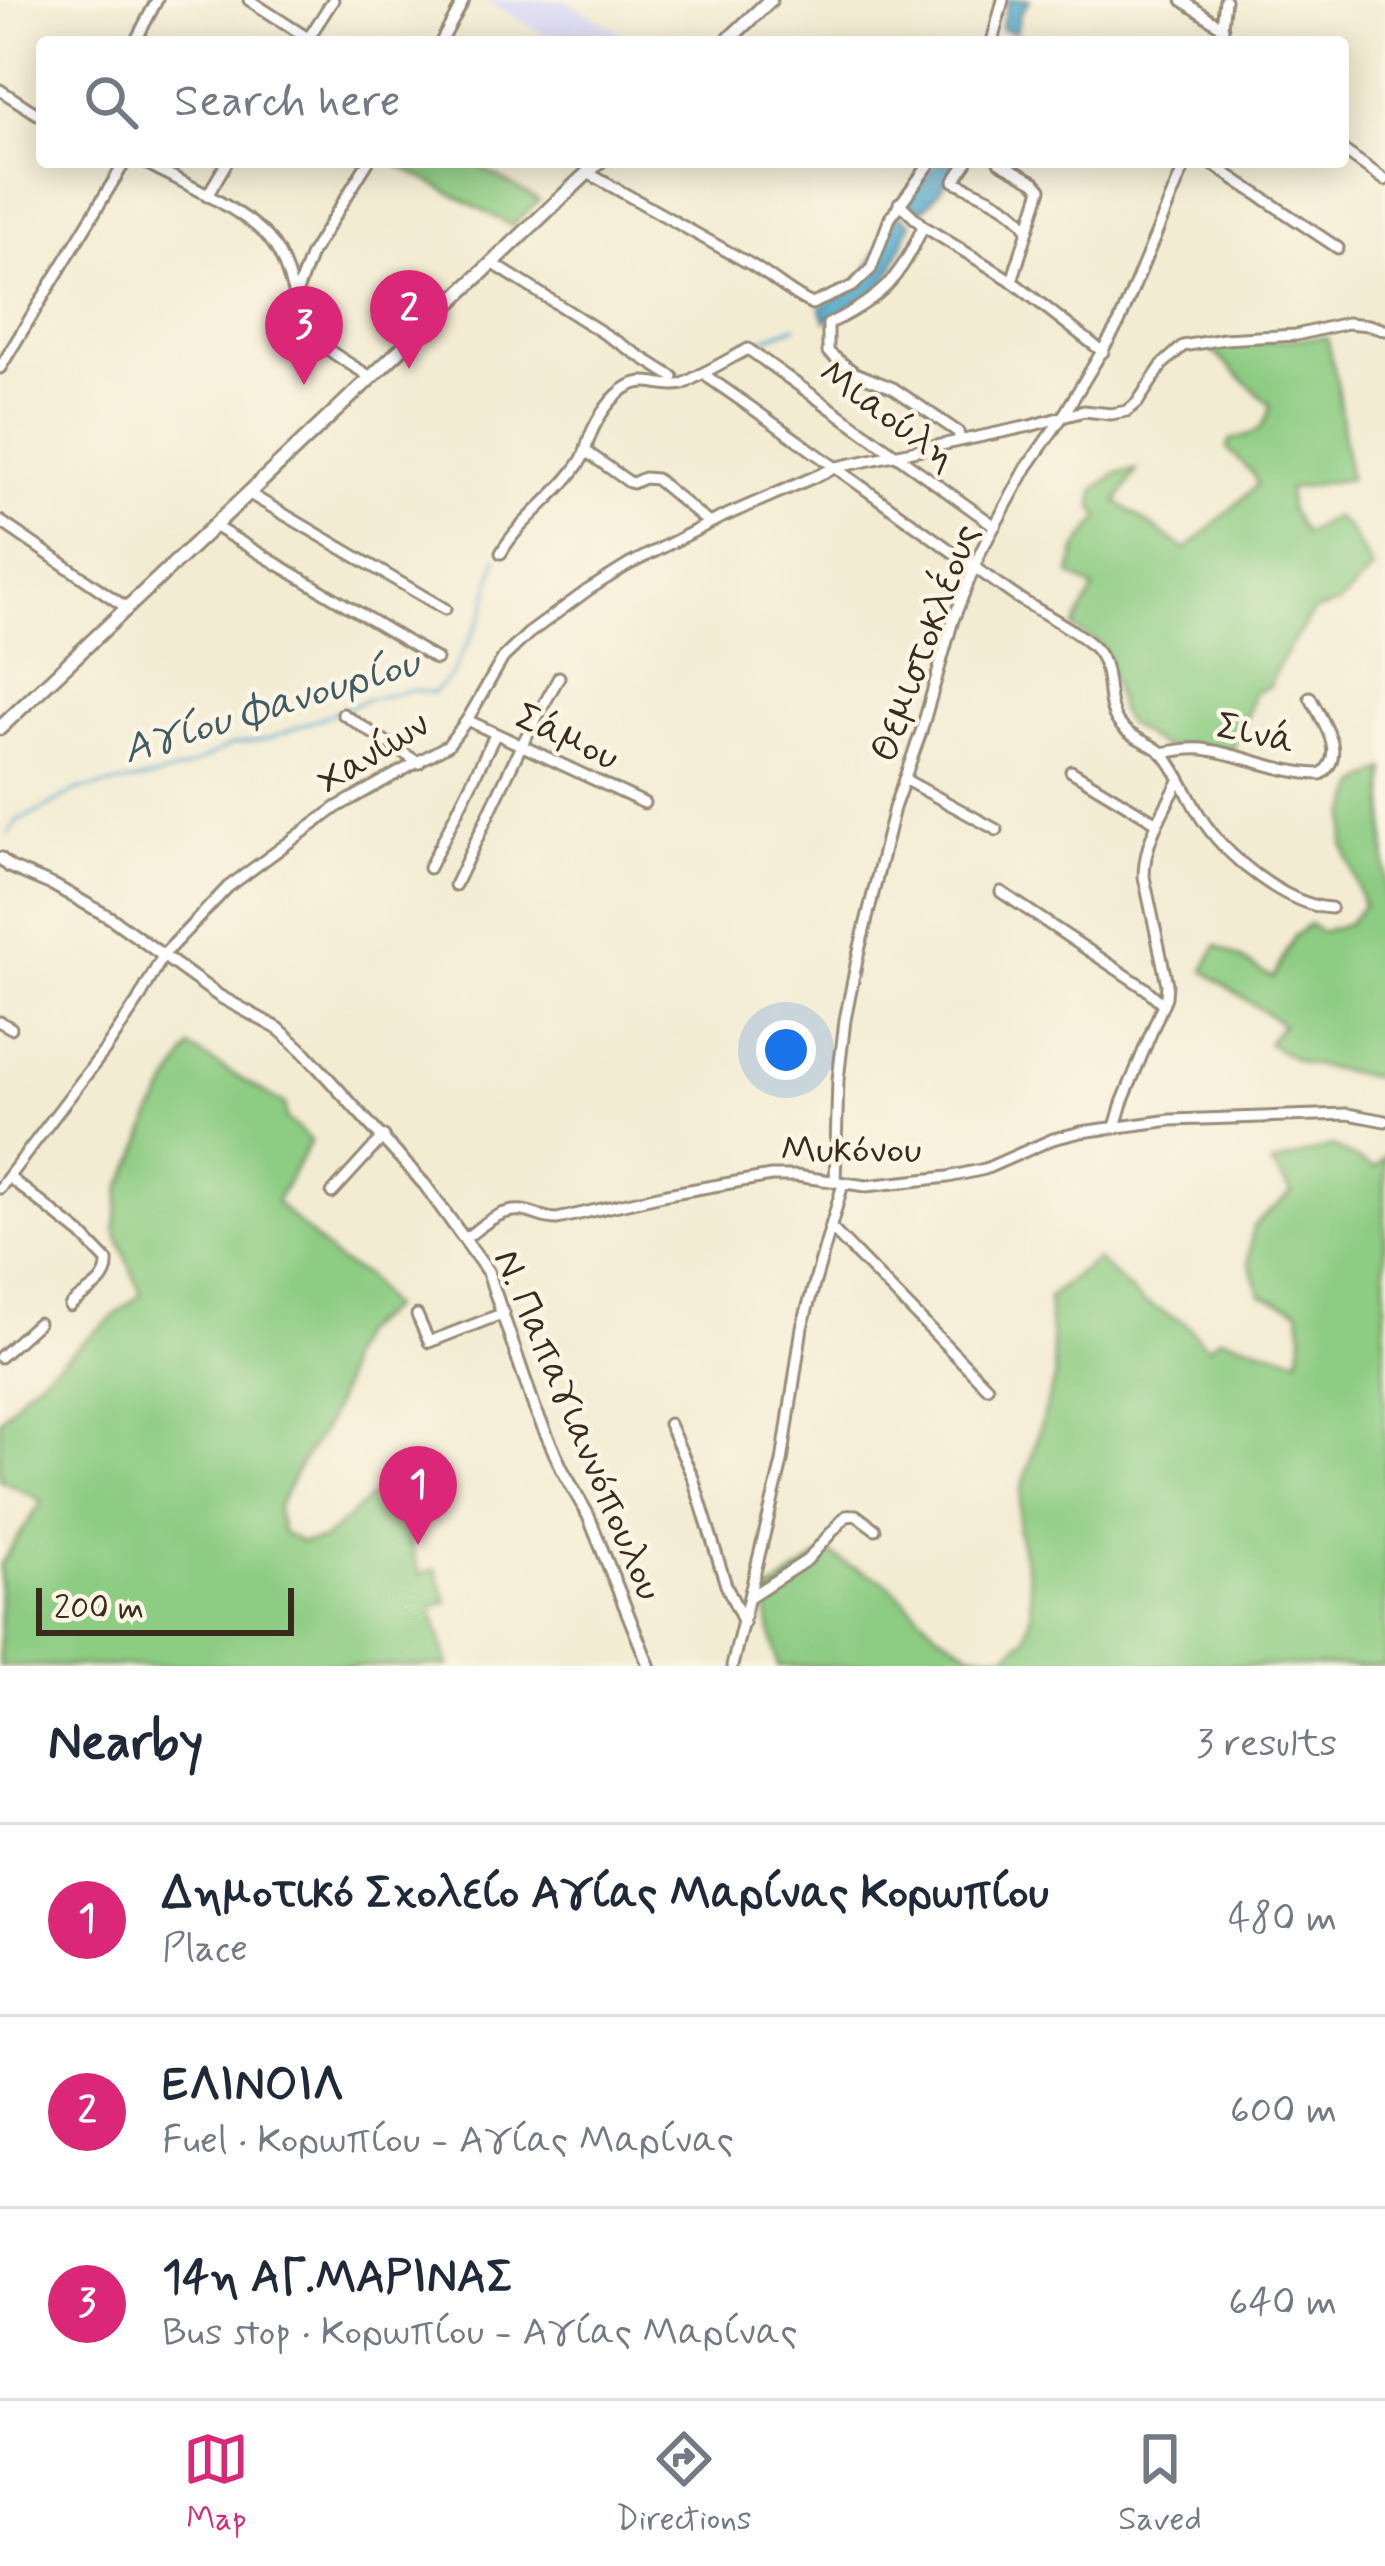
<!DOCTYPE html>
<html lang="en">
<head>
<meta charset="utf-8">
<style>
	:root { --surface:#fff; --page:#f2f2f3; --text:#1f2937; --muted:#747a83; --line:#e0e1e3; --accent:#db2777 }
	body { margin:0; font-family:Mynerve,sans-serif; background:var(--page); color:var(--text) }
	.scale { position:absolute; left:36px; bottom:30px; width:258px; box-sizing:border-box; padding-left:12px; border:6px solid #3b2a1e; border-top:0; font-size:33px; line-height:42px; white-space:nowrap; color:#3b2a1e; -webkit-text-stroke:9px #fcf5e5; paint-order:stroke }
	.you { position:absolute; left:786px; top:1050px; width:42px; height:42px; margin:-30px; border:9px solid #fff; border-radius:50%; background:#1a73e8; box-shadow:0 0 0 18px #1a73e833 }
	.badge { display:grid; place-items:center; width:78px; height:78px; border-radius:50%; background:var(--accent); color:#fff; font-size:39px; font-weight:700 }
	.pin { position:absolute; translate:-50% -99px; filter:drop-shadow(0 3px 6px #0008) }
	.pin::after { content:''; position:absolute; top:63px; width:42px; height:36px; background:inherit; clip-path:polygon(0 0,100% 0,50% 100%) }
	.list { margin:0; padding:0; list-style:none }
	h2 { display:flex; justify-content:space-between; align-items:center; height:156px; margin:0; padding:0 48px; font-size:51px }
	h2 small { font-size:39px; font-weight:400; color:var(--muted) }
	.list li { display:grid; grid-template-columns:78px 1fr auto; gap:36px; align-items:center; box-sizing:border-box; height:192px; padding:0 48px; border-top:3px solid var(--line) }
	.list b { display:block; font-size:45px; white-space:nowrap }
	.list p { margin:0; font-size:39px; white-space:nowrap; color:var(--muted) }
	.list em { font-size:39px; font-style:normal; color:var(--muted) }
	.icon { flex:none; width:66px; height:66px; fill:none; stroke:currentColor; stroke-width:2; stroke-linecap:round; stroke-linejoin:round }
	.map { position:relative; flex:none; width:1385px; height:1666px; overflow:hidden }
	.search { position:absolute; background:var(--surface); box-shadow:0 6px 30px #0003; left:36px; right:36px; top:36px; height:132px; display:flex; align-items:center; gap:30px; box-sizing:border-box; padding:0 42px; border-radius:12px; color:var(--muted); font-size:45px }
	.sheet { height:732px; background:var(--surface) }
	nav { display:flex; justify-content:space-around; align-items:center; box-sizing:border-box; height:168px; border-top:3px solid var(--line); background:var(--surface); font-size:33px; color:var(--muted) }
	nav a { display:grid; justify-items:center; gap:6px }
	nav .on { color:var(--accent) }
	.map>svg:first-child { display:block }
	.built { fill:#d8d7f8 }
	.green { fill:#8dcc83; stroke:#647b50; stroke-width:3 }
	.water { fill:#4ca6ca; stroke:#446874; stroke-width:3 }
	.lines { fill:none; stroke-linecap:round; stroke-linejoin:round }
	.stream { stroke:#4ca6ca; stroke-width:3 }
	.minor-casing { stroke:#978b78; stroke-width:15 }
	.tertiary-casing { stroke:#978b78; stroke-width:16 }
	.secondary-casing { stroke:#978b78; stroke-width:18 }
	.minor { stroke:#fff; stroke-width:9 }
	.tertiary { stroke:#fff; stroke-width:10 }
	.secondary { stroke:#fff; stroke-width:12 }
	.labels { text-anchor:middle; stroke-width:9; stroke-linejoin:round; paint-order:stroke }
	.street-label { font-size:39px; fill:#3b2a1e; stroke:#fcf5e5 }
	.water-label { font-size:42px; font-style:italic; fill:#425c63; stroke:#fcf5e5 }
</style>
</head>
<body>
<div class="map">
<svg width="1385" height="1666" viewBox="0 0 1385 1666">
	<rect width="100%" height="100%" fill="#fcf5e5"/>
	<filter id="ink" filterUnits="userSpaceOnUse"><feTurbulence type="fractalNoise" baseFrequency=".00833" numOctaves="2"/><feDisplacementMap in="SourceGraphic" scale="24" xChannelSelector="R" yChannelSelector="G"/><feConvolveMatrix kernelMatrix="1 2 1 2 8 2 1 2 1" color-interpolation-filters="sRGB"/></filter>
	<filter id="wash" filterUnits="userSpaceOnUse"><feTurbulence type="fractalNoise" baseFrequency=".004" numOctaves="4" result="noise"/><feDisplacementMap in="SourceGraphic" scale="48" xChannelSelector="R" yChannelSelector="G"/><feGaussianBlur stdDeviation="2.7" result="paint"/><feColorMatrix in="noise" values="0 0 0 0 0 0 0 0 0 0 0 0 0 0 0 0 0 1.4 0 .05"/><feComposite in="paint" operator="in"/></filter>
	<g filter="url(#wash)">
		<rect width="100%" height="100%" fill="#f3ecd3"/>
		<!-- built -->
		<polygon class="built" points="486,0 565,0 637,42 558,42"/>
		<!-- green -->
		<g class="green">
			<polygon points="393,162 471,162 539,200 512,226"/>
			<path d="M1327 337 1337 383 1349 479 1288 489 1289 509 1304 534 1334 517 1349 529 1373 569 1339 604 1314 611C1299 634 1278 660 1270 686L1254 692C1250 716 1239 727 1233 750L1184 744 1164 748 1127 724 1119 710 1108 657 1097 642 1073 628 1094 589 1070 574 1077 548 1100 517 1093 508 1095 489 1117 473 1137 470 1117 502 1186 550 1257 485 1253 474 1227 448 1231 440C1255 433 1265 432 1270 405L1207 346Z"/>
			<polygon points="1385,769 1385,1079 1302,1063 1267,1043 1282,1024 1204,971 1217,945 1273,978 1294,936 1309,924 1321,932 1349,923 1363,905 1344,845 1347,816 1359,785"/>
			<polygon points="190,1048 285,1105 287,1119 311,1141 276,1202 338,1261 366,1276 390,1308 358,1333 346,1358 342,1384 328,1421 295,1473 277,1509 282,1532 301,1542 323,1540 376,1492 397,1500 420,1574 436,1569 447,1602 431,1608 449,1666 0,1666 0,1565 42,1501 0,1479 0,1420 25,1390 141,1294 115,1230 121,1186 136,1159 152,1115"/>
			<polygon points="1332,1146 1375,1168 1385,1156 1385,1666 778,1666 764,1597 826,1551 850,1566 884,1580 938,1632 972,1653 1006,1655 1026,1638 1032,1611 1028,1573 1018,1532 1021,1492 1055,1376 1048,1298 1097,1259 1143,1302 1185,1323 1208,1347 1220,1337 1299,1358 1303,1334 1299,1310 1260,1294 1249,1260 1253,1226 1292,1193 1271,1164"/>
		</g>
		<!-- water -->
		<g class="water">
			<polygon points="1008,0 1030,0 1021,12 1016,33 1001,29"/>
			<polygon points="937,162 962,162 928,205 920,211 907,202"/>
			<path d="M898 214 911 223C901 248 893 274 876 295L826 321 820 307 857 287Z"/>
		</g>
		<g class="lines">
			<!-- stream -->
			<g class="stream">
				<polyline points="749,345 796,326"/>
				<path d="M578 457C587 424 599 387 637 379"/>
				<polyline points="9,834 18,820 41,811 77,790 152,778 187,768 233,744 268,739 366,700 411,690 433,693 451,676 484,612 497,557"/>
			</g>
		</g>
	</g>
	<g filter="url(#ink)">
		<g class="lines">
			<!-- minor casing -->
			<g class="minor-casing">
				<g id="minor">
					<polyline points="249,0 314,42"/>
					<polyline points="1182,0 1223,28"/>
					<polyline points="135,42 157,0"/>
					<polyline points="306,42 333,0"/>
					<polyline points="441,42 464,0"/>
					<polyline points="992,42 1003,0"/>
					<polyline points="1220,42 1225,0"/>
					<polyline points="0,90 42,117"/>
					<polyline points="1343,150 1385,180"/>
					<path d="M144 162C178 180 237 207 264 233 291 260 290 298 306 325 320 349 349 363 371 377"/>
					<path d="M967 162 954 181C977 193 1016 206 1028 230"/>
					<polyline points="999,162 1035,182 1041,189 1012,281"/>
					<polyline points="1209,162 1338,248"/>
					<path d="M588 173 750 264C771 276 790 294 812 304L853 286 871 269 890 218 931 162"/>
					<polyline points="207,196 227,162"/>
					<polyline points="899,203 923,226 1009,279 1103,352"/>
					<path d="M923 226C901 279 880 299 828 324V352L855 373 893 388 958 432 960 440"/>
					<polyline points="492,263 673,377"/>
					<polyline points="296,294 311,254 368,162"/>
					<polyline points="0,368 125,162"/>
					<path d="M705 372 709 378C812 449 912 524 1015 596 1036 610 1085 634 1098 652 1113 673 1104 702 1118 722 1130 739 1151 742 1162 753 1174 764 1190 800 1200 816 1224 855 1285 905 1331 908"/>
					<polyline points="587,452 629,482 633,483 644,478 656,479 709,523"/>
					<polyline points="248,493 445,609"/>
					<polyline points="0,521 127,608"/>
					<polyline points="214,526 436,659"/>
					<path d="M501 553C521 518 558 496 580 462 586 454 586 446 590 436 597 418 612 395 629 386 649 376 664 389 683 384L748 349 995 526"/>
					<polyline points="343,714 419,763"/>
					<polyline points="467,720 644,803"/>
					<path d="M1162 753C1178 750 1193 747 1209 750 1246 756 1284 774 1321 774 1348 754 1322 721 1310 697"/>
					<polyline points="1071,771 1157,823"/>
					<polyline points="904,779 997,830"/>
					<polyline points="429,868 495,735"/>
					<polyline points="455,885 521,746 559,677"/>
					<polyline points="1001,892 1145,988 1163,1004"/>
					<polyline points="0,1022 11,1028"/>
					<path d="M1115 1127 1122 1103 1166 997 1167 984 1144 877C1144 841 1163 813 1179 781"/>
					<path d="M10 1178 81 1234 107 1261C109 1285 84 1291 70 1306"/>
					<polyline points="835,1182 838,1080 845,1020 858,955 894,808 921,732 953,620 981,551 1027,467 1063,416 1119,323 1186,162"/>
					<polyline points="0,1188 105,1050 138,1001 164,954 228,887 337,807 448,745 467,720 503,658 528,634 588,590 628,565 720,518 837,467 1030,426 1084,411 1111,414 1127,411 1137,403 1163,364 1183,346 1224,339 1296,335 1347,323 1369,325 1385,330"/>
					<polyline points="332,1193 384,1136"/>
					<polyline points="832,1229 987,1387"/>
					<path d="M466 1238C484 1224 503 1206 528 1212 539 1215 545 1219 557 1219L667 1194 771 1176H796L866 1186 948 1177 985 1169 1053 1139 1081 1132 1171 1120 1348 1114 1385 1121"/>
					<polyline points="417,1315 429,1342 504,1313"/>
					<polyline points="0,1357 38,1323"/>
					<polyline points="669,1424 693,1478 726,1585 744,1623"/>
					<polyline points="751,1596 807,1560 846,1516 856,1515 875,1529"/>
					<polyline points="732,1666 782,1462 802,1327 843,1184"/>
				</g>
			</g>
			<!-- tertiary casing -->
			<g class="tertiary-casing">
				<polyline id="tertiary" points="0,858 10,867 55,886 111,918 219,996 279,1029 306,1054 425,1185 488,1272 535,1409 562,1469 588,1515 649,1666"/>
			</g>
			<!-- secondary casing -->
			<g class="secondary-casing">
				<g id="secondary">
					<polyline points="726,42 770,0"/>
					<polyline points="0,728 599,162"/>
				</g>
			</g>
			<!-- minor -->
			<use href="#minor" class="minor"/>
			<!-- tertiary -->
			<use href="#tertiary" class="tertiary"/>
			<!-- secondary -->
			<use href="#secondary" class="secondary"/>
		</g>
	</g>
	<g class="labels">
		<!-- street labels -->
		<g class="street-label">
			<text transform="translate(889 413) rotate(36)" y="14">Μιαούλη</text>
			<text transform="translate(923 642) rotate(-70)" y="14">Θεμιστοκλέους</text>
			<text transform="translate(1256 731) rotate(12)" y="14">Σινά</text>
			<text transform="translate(568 735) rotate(25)" y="14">Σάμου</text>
			<text transform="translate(372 751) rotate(-32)" y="14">Χανίων</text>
			<text x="851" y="1162">Μυκόνου</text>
			<text transform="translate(580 1424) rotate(67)" y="14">Ν. Παπαγιαννόπουλου</text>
		</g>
		<!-- water labels -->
		<g class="water-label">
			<text transform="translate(270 704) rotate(-17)" y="15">Αγίου Φανουρίου</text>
		</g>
	</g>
</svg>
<div class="scale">200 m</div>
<div class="you"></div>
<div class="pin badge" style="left:418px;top:1545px">1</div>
<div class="pin badge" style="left:409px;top:369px">2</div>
<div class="pin badge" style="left:304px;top:385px">3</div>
<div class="search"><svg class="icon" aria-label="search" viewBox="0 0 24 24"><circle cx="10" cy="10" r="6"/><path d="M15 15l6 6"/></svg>Search here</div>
</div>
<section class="sheet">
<h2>Nearby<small>3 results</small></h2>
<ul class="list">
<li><span class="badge">1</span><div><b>Δημοτικό Σχολείο Αγίας Μαρίνας Κορωπίου</b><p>Place</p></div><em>480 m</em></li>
<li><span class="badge">2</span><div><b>ΕΛΙΝΟΙΛ</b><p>Fuel · Κορωπίου - Αγίας Μαρίνας</p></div><em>600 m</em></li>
<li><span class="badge">3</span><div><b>14η ΑΓ.ΜΑΡΙΝΑΣ</b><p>Bus stop · Κορωπίου - Αγίας Μαρίνας</p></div><em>640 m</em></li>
</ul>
</section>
<nav>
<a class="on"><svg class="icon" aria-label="map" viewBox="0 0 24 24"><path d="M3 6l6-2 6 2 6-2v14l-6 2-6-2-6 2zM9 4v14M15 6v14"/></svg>Map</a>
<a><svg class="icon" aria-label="directions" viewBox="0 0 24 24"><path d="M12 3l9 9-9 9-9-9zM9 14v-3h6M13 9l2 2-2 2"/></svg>Directions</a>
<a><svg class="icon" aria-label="saved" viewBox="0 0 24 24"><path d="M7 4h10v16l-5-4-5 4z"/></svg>Saved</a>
</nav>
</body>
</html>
